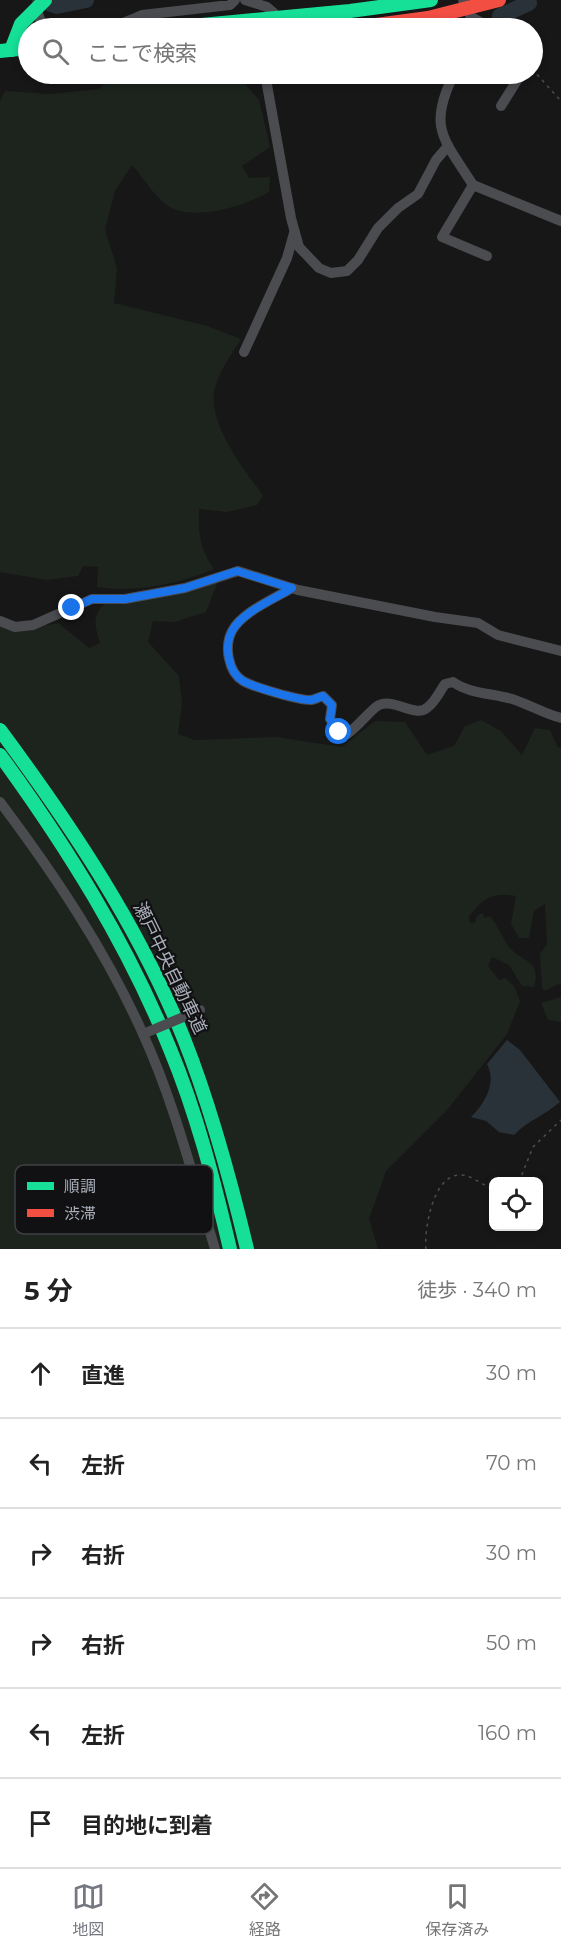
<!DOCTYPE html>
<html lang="ja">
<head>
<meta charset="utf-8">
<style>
	:root { --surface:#fff; --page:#f2f2f2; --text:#222; --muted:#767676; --line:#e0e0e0; --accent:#757880 }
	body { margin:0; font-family:Montserrat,"Noto Sans JP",sans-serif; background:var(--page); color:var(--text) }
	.controls { position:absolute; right:18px; bottom:18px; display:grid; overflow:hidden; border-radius:9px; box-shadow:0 3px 9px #0003 }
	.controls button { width:54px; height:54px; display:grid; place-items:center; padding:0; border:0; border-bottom:2px solid var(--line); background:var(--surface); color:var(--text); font:30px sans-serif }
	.stop { position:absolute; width:18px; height:18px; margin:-14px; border:4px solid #1a73e8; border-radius:50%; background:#fff }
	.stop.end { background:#1a73e8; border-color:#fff; box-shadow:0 2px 6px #0008 }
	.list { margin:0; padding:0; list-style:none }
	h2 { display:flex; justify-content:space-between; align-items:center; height:78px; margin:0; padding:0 24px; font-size:26px }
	h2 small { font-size:20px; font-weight:400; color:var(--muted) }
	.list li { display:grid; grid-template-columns:39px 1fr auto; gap:18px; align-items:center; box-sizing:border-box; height:90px; padding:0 24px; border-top:2px solid var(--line) }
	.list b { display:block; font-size:22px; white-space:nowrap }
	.list em { font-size:20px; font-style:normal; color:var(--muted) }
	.icon { flex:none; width:33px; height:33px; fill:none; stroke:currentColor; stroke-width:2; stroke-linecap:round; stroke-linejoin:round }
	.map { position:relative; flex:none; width:561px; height:1249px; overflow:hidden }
	.search { position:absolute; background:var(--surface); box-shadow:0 3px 9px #0003; left:18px; right:18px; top:18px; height:66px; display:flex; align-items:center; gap:15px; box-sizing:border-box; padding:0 21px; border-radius:33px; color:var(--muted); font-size:22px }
	.sheet { height:618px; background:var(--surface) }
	nav { display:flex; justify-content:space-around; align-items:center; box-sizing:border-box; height:84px; border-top:2px solid var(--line); background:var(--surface); font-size:16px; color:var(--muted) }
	nav a { display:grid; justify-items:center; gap:3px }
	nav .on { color:var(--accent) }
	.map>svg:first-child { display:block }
	.green { fill:#1d241e }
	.water { fill:#2a3239 }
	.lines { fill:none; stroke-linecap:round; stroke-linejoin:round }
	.river { stroke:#2a3239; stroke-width:16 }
	.path { stroke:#4d4e52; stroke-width:1.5; stroke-dasharray:3 4.5; stroke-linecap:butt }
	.street { stroke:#4b4c50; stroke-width:10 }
	.fast { stroke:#16e098; stroke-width:14 }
	.jam { stroke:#f24e42; stroke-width:14 }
	.street-bridge { stroke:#4b4c50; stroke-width:10 }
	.route { stroke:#1a73e8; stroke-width:8 }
	.labels { text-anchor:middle; stroke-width:4.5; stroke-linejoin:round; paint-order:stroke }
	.street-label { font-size:18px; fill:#a8adb8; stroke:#111113 }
	.key { fill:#111113; stroke:#3e4045; stroke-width:1.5 }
	.key-label { font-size:16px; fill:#a8adb8 }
</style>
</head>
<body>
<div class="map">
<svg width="561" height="1249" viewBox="0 0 561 1249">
	<rect width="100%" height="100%" fill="#171717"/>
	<!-- green -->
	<g class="green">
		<path d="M116 74H247L246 85 259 100 270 147 242 166 249 178 270 177 269 192C246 205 200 220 174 209 157 202 144 178 132 165L115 191 105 229 117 268 114 303 207 326 241 339C231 355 220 370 215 388 206 421 244 470 263 495L257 505 227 512 199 509C198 533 200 549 214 569 180 584 134 593 97 587L98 567 83 566 78 576 47 580 0 572V101L5 91 50 94 99 89Z"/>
		<path d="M219 579 206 612 175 622 153 621 148 642 179 676 182 703 178 734 195 740 276 737 342 747 375 721 405 722 427 755 454 746 465 726 481 720 501 731 522 755 535 728 550 730 558 748 561 747V985L558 984 545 991 542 988 540 954 547 944 545 904 534 911 529 938H519L511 924 516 896C494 892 482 898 469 917L470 923H475L477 916 483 913 484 918 490 916C499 926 502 939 510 948 522 962 542 960 534 987L522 986 509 965 492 957 488 966 499 980 505 978 514 986 520 1001 507 1034 448 1109 386 1171 369 1219 378 1249H0V626L15 631 58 623 89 648 100 643C95 627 91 615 106 603Z"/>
		<polygon points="561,997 561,1022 548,1020 541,1003"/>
	</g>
	<!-- water -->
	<path class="water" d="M507 1040 520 1050 560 1102C545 1115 527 1121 514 1135L499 1132 486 1121 471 1117C485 1103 497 1083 487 1064Z"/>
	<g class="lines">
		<!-- river -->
		<g class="river">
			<polyline points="40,0 57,6 86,0"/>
			<polyline points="500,16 529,3"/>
		</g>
		<!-- path -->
		<g class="path">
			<polyline points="532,69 561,101"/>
			<polyline points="519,1182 533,1147 561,1120"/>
			<path d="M426 1249C424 1229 433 1175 460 1175 470 1174 484 1186 494 1190"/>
		</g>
		<!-- street -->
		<g class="street">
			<polyline points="245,0 267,7 274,13 275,18"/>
			<polyline points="463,0 471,17 491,28"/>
			<polyline points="36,8 43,28"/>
			<polyline points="69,28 93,25 118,25 142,15 230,5 235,0"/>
			<polyline points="265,74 291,218 299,247 319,268 331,273 347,271 358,260 378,228 398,208 418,194 436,160 448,146"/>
			<path d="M454 74C427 128 444 139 473 185L442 237 487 256"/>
			<polyline points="501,106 521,74"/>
			<polyline points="473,185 561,221"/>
			<polyline points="244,352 287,258 294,233"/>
			<path d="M292 588C274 599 242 612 232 631 224 646 228 672 243 681 254 687 297 700 310 700 314 700 319 697 323 696L332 705 330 719 339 732 347 734C358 727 372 708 379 705 395 698 416 719 428 707 435 702 440 691 445 684L453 682C470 694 491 693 512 699 528 704 545 714 561 718"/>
			<polyline points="0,621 15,627 33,625 92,599 125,599 185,588 238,571 298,590 435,617 478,623 498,635 561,651"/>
			<path d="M0 802C54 874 106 951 143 1034 174 1102 193 1177 215 1249"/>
		</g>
		<!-- fast -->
		<g class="fast">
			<polyline points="170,28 350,11 431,0"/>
			<polyline points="11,50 21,24 45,0"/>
			<polyline points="0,51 28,48"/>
			<path d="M0 730C72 827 139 927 184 1039 211 1107 230 1178 247 1249"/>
			<path d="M0 755C67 847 127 943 170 1049 197 1114 214 1181 230 1249"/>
		</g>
		<!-- jam -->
		<polyline class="jam" points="354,28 428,18 499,0"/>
		<!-- street-bridge -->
		<polyline class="street-bridge" points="143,1034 200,1010"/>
	</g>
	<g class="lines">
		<!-- route -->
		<path class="route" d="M72 608 92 599H125L185 588 237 571 292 588C274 599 242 612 232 631 224 646 228 672 243 681 254 687 297 700 310 700 314 700 319 697 323 696L332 705 330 719 339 732"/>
	</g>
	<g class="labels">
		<!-- street labels -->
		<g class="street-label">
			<text transform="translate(170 968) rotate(64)" y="6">瀬戸中央自動車道</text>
		</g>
	</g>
	<!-- legend -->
	<rect x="15" y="1165" width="198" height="69" rx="9" class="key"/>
	<rect x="27" y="1182" width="27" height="8" fill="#16e098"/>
	<rect x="27" y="1209" width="27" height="8" fill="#f24e42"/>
	<g class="key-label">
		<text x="64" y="1192">順調</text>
		<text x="64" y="1219">渋滞</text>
	</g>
</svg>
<div class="controls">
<button><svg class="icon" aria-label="locate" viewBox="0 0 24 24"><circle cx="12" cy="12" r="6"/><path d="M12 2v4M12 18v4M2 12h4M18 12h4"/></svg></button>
</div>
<div class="stop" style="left:339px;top:732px"></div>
<div class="stop end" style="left:72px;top:608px"></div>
<div class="search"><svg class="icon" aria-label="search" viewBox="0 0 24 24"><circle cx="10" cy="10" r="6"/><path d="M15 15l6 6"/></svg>ここで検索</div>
</div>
<section class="sheet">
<h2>5 分<small>徒歩 · 340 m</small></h2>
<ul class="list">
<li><svg class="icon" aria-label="ahead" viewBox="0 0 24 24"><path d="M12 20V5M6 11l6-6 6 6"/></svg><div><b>直進</b></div><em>30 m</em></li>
<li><svg class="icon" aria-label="left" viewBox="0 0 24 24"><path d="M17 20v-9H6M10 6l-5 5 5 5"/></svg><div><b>左折</b></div><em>70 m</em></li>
<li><svg class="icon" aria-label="right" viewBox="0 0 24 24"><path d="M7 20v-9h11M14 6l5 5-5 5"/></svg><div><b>右折</b></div><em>30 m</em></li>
<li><svg class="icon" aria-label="right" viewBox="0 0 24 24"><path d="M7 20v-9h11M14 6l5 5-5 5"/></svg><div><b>右折</b></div><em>50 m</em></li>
<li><svg class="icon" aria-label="left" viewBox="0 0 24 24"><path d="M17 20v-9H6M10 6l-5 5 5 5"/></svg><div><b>左折</b></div><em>160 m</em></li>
<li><svg class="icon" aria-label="arrive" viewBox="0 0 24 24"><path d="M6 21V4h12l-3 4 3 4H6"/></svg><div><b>目的地に到着</b></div></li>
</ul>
</section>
<nav>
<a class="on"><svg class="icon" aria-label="map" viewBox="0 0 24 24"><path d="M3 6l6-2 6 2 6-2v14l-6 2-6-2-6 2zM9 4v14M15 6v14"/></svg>地図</a>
<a><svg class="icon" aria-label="directions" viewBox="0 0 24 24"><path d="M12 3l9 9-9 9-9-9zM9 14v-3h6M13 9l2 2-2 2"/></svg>経路</a>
<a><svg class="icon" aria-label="saved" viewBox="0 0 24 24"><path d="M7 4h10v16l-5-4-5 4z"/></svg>保存済み</a>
</nav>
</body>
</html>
